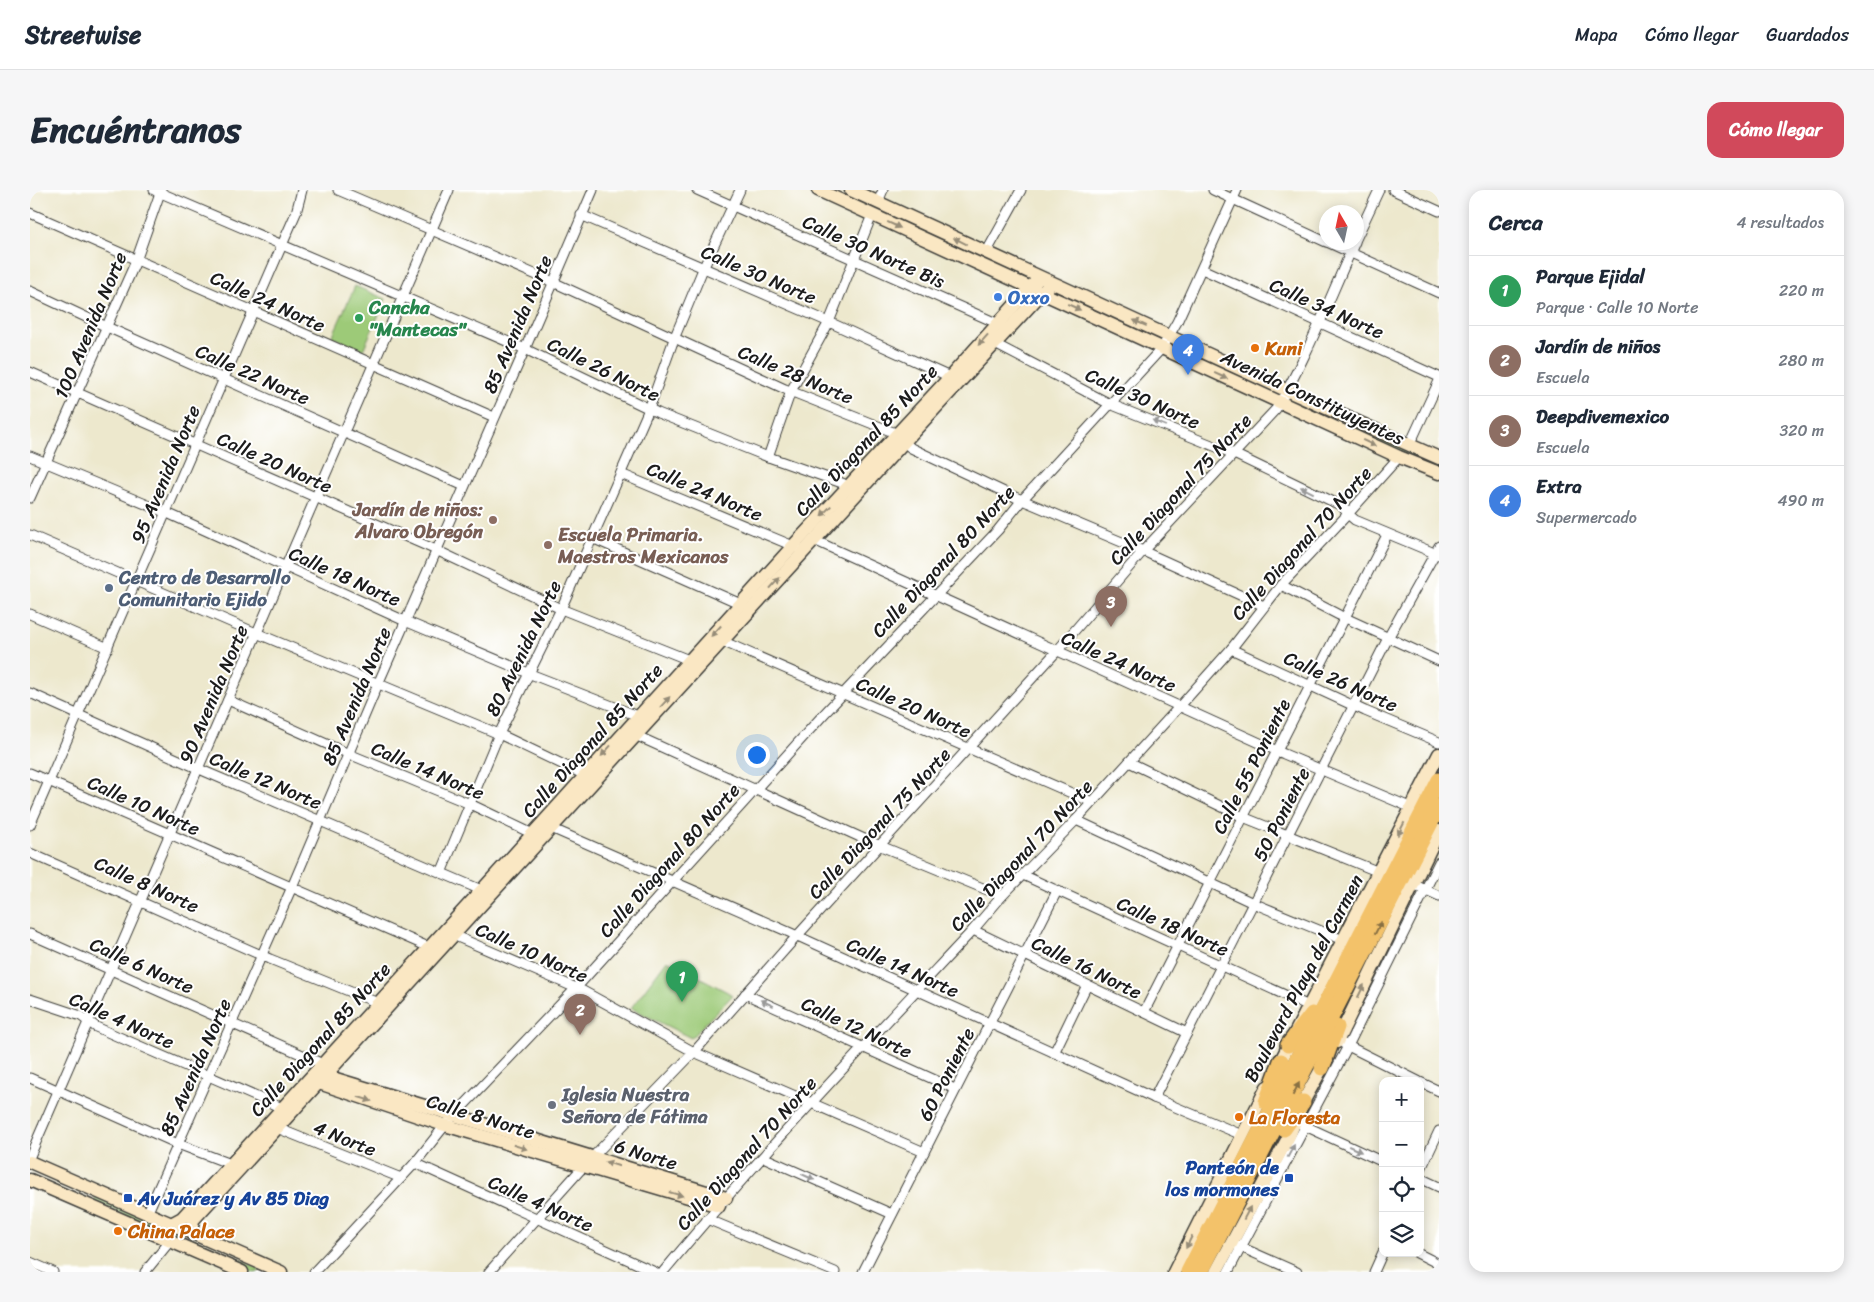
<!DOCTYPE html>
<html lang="es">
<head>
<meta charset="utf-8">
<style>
	:root { --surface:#fff; --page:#f6f6f7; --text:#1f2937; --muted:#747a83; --line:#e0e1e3; --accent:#d1495b }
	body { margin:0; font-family:Sriracha,sans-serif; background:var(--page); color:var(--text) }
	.controls { position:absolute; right:15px; bottom:15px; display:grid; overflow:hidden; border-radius:10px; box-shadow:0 2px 12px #0003 }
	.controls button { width:45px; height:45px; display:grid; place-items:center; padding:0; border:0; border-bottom:1px solid var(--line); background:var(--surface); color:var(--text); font:25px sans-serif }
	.compass { position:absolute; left:1289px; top:15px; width:45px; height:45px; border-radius:50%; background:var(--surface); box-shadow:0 2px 12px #0003; rotate:351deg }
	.you { position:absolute; left:726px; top:564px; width:18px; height:18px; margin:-12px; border:4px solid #fff; border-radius:50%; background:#1a73e8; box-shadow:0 0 0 8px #1a73e833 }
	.badge { display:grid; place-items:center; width:32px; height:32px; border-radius:50%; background:var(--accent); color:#fff; font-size:16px; font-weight:700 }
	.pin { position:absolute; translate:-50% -41px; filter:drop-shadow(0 1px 2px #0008) }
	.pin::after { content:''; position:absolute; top:26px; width:18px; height:15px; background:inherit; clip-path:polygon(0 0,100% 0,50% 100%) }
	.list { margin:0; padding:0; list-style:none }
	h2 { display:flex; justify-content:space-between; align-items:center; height:65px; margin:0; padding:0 20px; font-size:21px }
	h2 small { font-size:16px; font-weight:400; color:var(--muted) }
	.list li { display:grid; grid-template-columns:32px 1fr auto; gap:15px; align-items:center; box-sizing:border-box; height:70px; padding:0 20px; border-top:1px solid var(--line) }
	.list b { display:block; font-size:19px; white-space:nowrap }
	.list p { margin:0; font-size:16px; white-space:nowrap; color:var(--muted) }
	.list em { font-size:16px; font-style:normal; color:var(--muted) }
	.icon { flex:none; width:28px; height:28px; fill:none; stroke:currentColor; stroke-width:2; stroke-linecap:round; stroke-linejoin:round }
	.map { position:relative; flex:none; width:1409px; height:1082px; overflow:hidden; border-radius:15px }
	header { display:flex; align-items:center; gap:30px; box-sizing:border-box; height:70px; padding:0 25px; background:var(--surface); border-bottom:1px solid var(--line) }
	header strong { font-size:24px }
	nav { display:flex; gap:28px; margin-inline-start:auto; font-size:18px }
	.intro { display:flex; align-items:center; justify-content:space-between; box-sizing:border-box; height:120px; padding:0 30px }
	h1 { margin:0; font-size:35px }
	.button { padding:12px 22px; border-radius:15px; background:var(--accent); color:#fff; font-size:18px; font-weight:700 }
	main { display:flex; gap:30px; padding:0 30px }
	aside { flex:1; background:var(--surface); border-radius:15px; box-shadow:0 2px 12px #0003 }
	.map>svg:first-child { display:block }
	.green { fill:#9dca78; stroke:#5c734a }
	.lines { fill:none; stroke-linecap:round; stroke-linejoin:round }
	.street-casing { stroke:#3b3b37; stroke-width:11 }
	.secondary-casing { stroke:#3b3b37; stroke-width:15 }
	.highway-casing { stroke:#3b3b37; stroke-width:18 }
	.street { stroke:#fff; stroke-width:9 }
	.secondary { stroke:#fae7c3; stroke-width:12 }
	.highway { stroke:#f3c26a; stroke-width:15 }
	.oneway { fill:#968c78 }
	.oneway2 { fill:#999 }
	.oneway3 { fill:#886f43 }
	.shop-dot { fill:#3f7fe0; stroke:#fff; stroke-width:2 }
	.leisure-dot { fill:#2e9e5b; stroke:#fff; stroke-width:2 }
	.food-dot { fill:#e8710a; stroke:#fff; stroke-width:2 }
	.education-dot { fill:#8d6e63; stroke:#fff; stroke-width:2 }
	.service-dot { fill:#5c6f8a; stroke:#fff; stroke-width:2 }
	.worship-dot { fill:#6b7280; stroke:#fff; stroke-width:2 }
	.transit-dot { fill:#1a4fb4; stroke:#fff; stroke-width:2 }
	.labels { text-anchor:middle; stroke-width:4; stroke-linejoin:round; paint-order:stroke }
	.street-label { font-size:19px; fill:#1c1c1c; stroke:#fff }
	.shop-label { font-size:19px; font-weight:bold; fill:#366cbe; stroke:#fff; text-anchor:start }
	.leisure-label { font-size:19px; font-weight:bold; fill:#27864d; stroke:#fff; text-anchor:start }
	.food-label { font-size:19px; font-weight:bold; fill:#c56008; stroke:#fff; text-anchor:start }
	.education-label { font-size:19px; font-weight:bold; fill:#785e54; stroke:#fff; text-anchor:end }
	.service-label { font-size:19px; font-weight:bold; fill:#4e5e75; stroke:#fff; text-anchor:start }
	.worship-label { font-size:19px; font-weight:bold; fill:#5b616d; stroke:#fff; text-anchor:start }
	.transit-label { font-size:19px; font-weight:bold; fill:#164399; stroke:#fff; text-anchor:end }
</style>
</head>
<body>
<header>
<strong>Streetwise</strong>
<nav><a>Mapa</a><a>Cómo llegar</a><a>Guardados</a></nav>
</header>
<div class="intro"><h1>Encuéntranos</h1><a class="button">Cómo llegar</a></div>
<main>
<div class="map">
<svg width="1409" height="1082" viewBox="0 0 1409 1082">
	<rect width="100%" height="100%" fill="#fff"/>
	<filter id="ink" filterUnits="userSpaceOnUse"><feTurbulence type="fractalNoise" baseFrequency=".02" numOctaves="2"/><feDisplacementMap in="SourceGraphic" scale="10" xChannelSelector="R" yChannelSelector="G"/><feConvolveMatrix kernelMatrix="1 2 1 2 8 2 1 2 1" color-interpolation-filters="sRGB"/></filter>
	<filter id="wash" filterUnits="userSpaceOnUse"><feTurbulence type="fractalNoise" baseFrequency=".0096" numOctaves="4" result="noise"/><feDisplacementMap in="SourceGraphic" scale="20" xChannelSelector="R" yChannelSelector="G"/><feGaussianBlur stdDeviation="1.12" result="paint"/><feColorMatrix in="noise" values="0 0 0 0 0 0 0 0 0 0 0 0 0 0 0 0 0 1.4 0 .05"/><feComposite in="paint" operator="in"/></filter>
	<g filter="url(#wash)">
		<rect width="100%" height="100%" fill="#ede8cd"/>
		<!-- green -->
		<g class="green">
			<polygon points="325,96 356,109 333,160 302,147"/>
			<polygon points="1264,208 1409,275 1409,280 1262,212"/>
			<polygon points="637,770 703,805 661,848 601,818"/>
			<polygon points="67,1007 229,1078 230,1081 224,1082 65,1012 64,1008"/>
		</g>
	</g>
	<g filter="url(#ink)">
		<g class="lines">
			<!-- street casing -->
			<g class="street-casing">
				<g id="street">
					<polyline points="124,0 495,159 628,223 733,265 812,293 819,297"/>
					<polyline points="308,0 523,92 755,199 868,244 874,252 881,258 985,307 1113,361 1234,416"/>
					<polyline points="667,0 971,135"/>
					<polyline points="1183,0 1296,52"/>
					<polyline points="1363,0 1409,21"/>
					<polyline points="848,12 853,0"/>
					<polyline points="0,23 464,227"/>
					<polyline points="551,25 799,132 920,187"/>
					<polyline points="1326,49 1349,0"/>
					<polyline points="1297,52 1409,103"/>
					<polyline points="956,63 991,0"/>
					<polyline points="1172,79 1409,187"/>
					<polyline points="0,101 77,137 434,296"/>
					<polyline points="965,154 1080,214 1204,264 1312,316 1318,324 1325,330 1409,365"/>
					<polyline points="0,182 406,360 531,419 664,472"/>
					<polyline points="1379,256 1409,191"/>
					<polyline points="0,266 137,323 375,431 503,485 613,528"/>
					<polyline points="738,267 761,201 799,132 842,25"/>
					<polyline points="591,284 768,358"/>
					<polyline points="0,308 106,71 131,0"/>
					<polyline points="0,345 219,440 469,544 559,587"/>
					<polyline points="562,348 711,414"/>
					<polyline points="784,350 1254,564 1382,618"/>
					<polyline points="1251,395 1309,425 1409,471"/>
					<polyline points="0,424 78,458"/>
					<polyline points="692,451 1062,612"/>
					<polyline points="1201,459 1335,521 1409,552"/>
					<polyline points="0,503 176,582 456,702"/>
					<polyline points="198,510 319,564 440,614 503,644"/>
					<polyline points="605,545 841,652 972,706"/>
					<polyline points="1099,572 1213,627 1349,682"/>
					<polyline points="0,583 403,759"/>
					<polyline points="1046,630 1223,713 1313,750"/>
					<polyline points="0,635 252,55 266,23 272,0"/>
					<polyline points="521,638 761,743 1124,908 1212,945"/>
					<polyline points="0,663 240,769 353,815"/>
					<polyline points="411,683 469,544 531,419 619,219 644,149 673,79 710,0"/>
					<polyline points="993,685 1279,816"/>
					<polyline points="1383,694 1409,706"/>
					<polyline points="943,740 1157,843"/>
					<polyline points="0,744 293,874"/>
					<polyline points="423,745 553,801 664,862 894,962"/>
					<polyline points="715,804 925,899"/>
					<polyline points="0,809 51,826 66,837 252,918"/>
					<polyline points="1114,822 1357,345"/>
					<polyline points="1314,854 1388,891"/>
					<polyline points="1024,863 1057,795"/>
					<polyline points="0,888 148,954 206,976"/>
					<polyline points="1390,892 1409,901"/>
					<polyline points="1124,908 1358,448 1409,356"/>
					<polyline points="1271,934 1353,972"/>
					<polyline points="247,938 371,988"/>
					<polyline points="0,966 419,0"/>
					<polyline points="733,967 862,1024"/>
					<polyline points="385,973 625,1082"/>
					<polyline points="1390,981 1409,941"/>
					<polyline points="1390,988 1409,997"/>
					<polyline points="117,1024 262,697 348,494 495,159 563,0"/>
					<polyline points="677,1029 805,1082"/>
					<polyline points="1206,1055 1267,1082"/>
					<polyline points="1387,1063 1409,1074"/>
					<polyline points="0,1072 23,1082"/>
					<polyline points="115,1082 141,1050"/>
					<polyline points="284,1082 385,973 416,934 546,798 794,524 968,340 992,310 1132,158 1147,132 1207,0"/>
					<path d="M459 1082 553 977 664 862 767 746 1027 461 1113 361 1246 219C1278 166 1299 109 1325 52"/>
					<path d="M633 1082C731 964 838 852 943 740L972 706 1046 630 1150 516 1201 459 1251 395 1318 324 1369 267"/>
					<polyline points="833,1082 1027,701"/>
					<polyline points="1198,1082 1318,856 1409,672"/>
					<polyline points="1344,1082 1353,1062"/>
				</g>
			</g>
			<!-- secondary casing -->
			<g class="secondary-casing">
				<g id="secondary">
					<polyline points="788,0 1369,267 1409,283"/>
					<polyline points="821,0 1258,201 1409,268"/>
					<polyline points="1307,852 1409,641"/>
					<polyline points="1246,880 1409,564"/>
					<polyline points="296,886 696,1008"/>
					<polyline points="289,893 408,933 689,1016"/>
					<polyline points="0,972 251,1082"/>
					<polyline points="0,990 212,1082"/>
					<polyline points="141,1034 152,1028 452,700 763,356 920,187 1009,88"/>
					<polyline points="161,1043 163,1030 874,252 1021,93"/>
					<polyline points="1144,1082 1237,897"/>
					<polyline points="1186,1082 1259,946 1273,912 1297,869"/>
				</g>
			</g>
			<!-- highway casing -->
			<g class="highway-casing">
				<g id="highway">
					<polyline points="1258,855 1282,824"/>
					<polyline points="1292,878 1307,837"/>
					<polyline points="1236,912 1251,871"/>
					<polyline points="1254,939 1273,912"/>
					<polyline points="1158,1082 1409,590"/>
					<polyline points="1171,1082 1409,617"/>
				</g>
			</g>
			<!-- street -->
			<use href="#street" class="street"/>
			<!-- secondary -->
			<use href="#secondary" class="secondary"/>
			<!-- highway -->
			<use href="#highway" class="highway"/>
		</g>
		<!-- one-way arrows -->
		<defs><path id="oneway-solid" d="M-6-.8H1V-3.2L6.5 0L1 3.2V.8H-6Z" transform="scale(1.25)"/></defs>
		<g class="oneway">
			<use href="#oneway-solid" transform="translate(864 35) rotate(25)"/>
			<use href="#oneway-solid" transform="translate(930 51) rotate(-154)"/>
			<use href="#oneway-solid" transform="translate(1044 117) rotate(25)"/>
			<use href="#oneway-solid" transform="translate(1110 133) rotate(-156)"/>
			<use href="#oneway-solid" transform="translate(953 150) rotate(132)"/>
			<use href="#oneway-solid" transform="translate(1191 186) rotate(24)"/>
			<use href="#oneway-solid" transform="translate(1339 253) rotate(25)"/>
			<use href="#oneway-solid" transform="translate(796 321) rotate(134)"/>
			<use href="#oneway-solid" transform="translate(745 393) rotate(-48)"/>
			<use href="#oneway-solid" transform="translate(686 441) rotate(133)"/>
			<use href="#oneway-solid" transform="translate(635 512) rotate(-48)"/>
			<use href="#oneway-solid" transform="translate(576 561) rotate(132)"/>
			<use href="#oneway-solid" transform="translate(1371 639) rotate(117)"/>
			<use href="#oneway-solid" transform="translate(1331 801) rotate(-64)"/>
			<use href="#oneway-solid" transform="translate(335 909) rotate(18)"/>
			<use href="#oneway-solid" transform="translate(490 957) rotate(17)"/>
			<use href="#oneway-solid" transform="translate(582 974) rotate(-163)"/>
			<use href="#oneway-solid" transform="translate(646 1004) rotate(16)"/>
			<use href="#oneway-solid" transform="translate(1217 1023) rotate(-62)"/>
			<use href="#oneway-solid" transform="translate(1159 1052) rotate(116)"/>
		</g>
		<g class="oneway2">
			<use href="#oneway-solid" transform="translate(1129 233) rotate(-157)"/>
			<use href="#oneway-solid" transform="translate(1277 300) rotate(-154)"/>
			<use href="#oneway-solid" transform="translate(737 813) rotate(-155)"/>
			<use href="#oneway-solid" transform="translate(1325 959) rotate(25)"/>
			<use href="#oneway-solid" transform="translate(1261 961) rotate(-62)"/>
			<use href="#oneway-solid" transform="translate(778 987) rotate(24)"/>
		</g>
		<g class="oneway3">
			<use href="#oneway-solid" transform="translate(1348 738) rotate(-63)"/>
			<use href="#oneway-solid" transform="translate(1266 899) rotate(-63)"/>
		</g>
	</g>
	<!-- markers -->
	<circle class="shop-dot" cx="968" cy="107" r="5"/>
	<circle class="leisure-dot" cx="329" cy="128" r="5"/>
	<g class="food-dot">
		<circle cx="1225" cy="158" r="5"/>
		<circle cx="1209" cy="927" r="5"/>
		<circle cx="88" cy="1041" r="5"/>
	</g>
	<g class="education-dot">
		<circle cx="463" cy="330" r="5"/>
		<circle cx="518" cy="355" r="5"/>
	</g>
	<circle class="service-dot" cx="79" cy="398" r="5"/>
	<circle class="worship-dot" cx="522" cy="915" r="5"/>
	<g class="transit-dot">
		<rect x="1254" y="983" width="10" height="10" rx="2.5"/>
		<rect x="93" y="1003" width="10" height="10" rx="2.5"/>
	</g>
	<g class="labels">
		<!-- street labels -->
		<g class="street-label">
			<text transform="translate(844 61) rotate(24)" y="7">Calle 30 Norte Bis</text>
			<text transform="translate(729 84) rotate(23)" y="7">Calle 30 Norte</text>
			<text transform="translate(238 111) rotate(24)" y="7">Calle 24 Norte</text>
			<text transform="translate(1297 118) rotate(24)" y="7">Calle 34 Norte</text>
			<text transform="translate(487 134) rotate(-67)" y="7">85 Avenida Norte</text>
			<text transform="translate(60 135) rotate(-67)" y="7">100 Avenida Norte</text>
			<text transform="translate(574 179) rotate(26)" y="7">Calle 26 Norte</text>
			<text transform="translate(223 184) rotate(24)" y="7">Calle 22 Norte</text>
			<text transform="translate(766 184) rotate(23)" y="7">Calle 28 Norte</text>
			<text transform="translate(1283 207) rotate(25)" y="7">Avenida Constituyentes</text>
			<text transform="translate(1113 208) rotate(24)" y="7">Calle 30 Norte</text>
			<text transform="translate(836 250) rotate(-47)" y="7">Calle Diagonal 85 Norte</text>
			<text transform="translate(245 272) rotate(24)" y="7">Calle 20 Norte</text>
			<text transform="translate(135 284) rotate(-67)" y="7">95 Avenida Norte</text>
			<text transform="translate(1150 299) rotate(-47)" y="7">Calle Diagonal 75 Norte</text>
			<text transform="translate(675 301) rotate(23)" y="7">Calle 24 Norte</text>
			<text transform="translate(1271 353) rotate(-48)" y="7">Calle Diagonal 70 Norte</text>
			<text transform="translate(913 371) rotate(-47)" y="7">Calle Diagonal 80 Norte</text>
			<text transform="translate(315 386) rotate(24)" y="7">Calle 18 Norte</text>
			<text transform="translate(493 458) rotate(-64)" y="7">80 Avenida Norte</text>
			<text transform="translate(1089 471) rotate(24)" y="7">Calle 24 Norte</text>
			<text transform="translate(1311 491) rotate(24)" y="7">Calle 26 Norte</text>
			<text transform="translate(183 504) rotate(-67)" y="7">90 Avenida Norte</text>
			<text transform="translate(326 506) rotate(-67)" y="7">85 Avenida Norte</text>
			<text transform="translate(884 517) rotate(24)" y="7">Calle 20 Norte</text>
			<text transform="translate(562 550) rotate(-48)" y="7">Calle Diagonal 85 Norte</text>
			<text transform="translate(1221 576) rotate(-63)" y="7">Calle 55 Poniente</text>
			<text transform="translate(398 580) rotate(23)" y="7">Calle 14 Norte</text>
			<text transform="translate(236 590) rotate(23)" y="7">Calle 12 Norte</text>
			<text transform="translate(114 615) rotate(24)" y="7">Calle 10 Norte</text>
			<text transform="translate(1251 624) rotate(-63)" y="7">50 Poniente</text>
			<text transform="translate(849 633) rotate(-47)" y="7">Calle Diagonal 75 Norte</text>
			<text transform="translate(991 665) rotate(-47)" y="7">Calle Diagonal 70 Norte</text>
			<text transform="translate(639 670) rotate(-48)" y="7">Calle Diagonal 80 Norte</text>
			<text transform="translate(117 694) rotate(24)" y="7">Calle 8 Norte</text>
			<text transform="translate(1143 736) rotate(24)" y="7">Calle 18 Norte</text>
			<text transform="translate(502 762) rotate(24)" y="7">Calle 10 Norte</text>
			<text transform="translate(112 775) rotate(24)" y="7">Calle 6 Norte</text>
			<text transform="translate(873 777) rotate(24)" y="7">Calle 14 Norte</text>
			<text transform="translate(1057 777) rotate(26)" y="7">Calle 16 Norte</text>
			<text transform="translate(1273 788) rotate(-62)" y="7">Boulevard Playa del Carmen</text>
			<text transform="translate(92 830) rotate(24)" y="7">Calle 4 Norte</text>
			<text transform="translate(827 837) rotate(25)" y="7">Calle 12 Norte</text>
			<text transform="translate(290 849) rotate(-48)" y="7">Calle Diagonal 85 Norte</text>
			<text transform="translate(165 877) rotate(-66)" y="7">85 Avenida Norte</text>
			<text transform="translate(916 884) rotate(-63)" y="7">60 Poniente</text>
			<text transform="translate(451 926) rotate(17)" y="7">Calle 8 Norte</text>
			<text transform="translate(315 948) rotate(22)" y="7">4 Norte</text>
			<text transform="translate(716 963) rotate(-48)" y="7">Calle Diagonal 70 Norte</text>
			<text transform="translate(616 964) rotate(17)" y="7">6 Norte</text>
			<text transform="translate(511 1013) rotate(24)" y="7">Calle 4 Norte</text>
		</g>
		<!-- shop labels -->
		<g class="shop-label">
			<text x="978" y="114">Oxxo</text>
		</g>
		<!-- leisure labels -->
		<g class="leisure-label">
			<text x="339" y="124">Cancha<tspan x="339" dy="22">"Mantecas"</tspan></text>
		</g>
		<!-- food labels -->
		<g class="food-label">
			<text x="1235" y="165">Kuni</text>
			<text x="1219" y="934">La Floresta</text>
			<text x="98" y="1048">China Palace</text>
		</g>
		<!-- education labels -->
		<g class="education-label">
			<text x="453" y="326">Jardín de niños:<tspan x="453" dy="22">Alvaro Obregón</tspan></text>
			<text x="528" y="351" text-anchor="start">Escuela Primaria.<tspan x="528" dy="22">Maestros Mexicanos</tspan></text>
		</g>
		<!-- service labels -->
		<g class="service-label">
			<text x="89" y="394">Centro de Desarrollo<tspan x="89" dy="22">Comunitario Ejido</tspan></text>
		</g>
		<!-- worship labels -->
		<g class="worship-label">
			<text x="532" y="911">Iglesia Nuestra<tspan x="532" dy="22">Señora de Fátima</tspan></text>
		</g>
		<!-- transit labels -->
		<g class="transit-label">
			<text x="1249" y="984">Panteón de<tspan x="1249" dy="22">los mormones</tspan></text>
			<text x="108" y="1015" text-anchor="start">Av Juárez y Av 85 Diag</text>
		</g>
	</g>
</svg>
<div class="controls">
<button>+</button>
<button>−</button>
<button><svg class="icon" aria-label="locate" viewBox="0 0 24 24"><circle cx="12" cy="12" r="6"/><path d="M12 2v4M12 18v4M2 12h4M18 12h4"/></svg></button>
<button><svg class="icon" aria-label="layers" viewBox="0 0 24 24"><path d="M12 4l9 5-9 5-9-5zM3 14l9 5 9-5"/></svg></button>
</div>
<svg class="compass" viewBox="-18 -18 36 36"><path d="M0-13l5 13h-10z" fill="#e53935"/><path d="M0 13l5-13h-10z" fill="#747a83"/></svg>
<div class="you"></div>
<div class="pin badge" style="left:652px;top:812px;background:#2e9e5b">1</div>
<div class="pin badge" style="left:550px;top:845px;background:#8d6e63">2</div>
<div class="pin badge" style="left:1081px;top:437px;background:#8d6e63">3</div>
<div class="pin badge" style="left:1158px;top:185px;background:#3f7fe0">4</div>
</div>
<aside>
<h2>Cerca<small>4 resultados</small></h2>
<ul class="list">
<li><span class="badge" style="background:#2e9e5b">1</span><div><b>Parque Ejidal</b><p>Parque · Calle 10 Norte</p></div><em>220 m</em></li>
<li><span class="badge" style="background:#8d6e63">2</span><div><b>Jardín de niños</b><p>Escuela</p></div><em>280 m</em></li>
<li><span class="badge" style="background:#8d6e63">3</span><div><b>Deepdivemexico</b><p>Escuela</p></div><em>320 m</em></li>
<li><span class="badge" style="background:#3f7fe0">4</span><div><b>Extra</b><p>Supermercado</p></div><em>490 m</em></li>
</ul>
</aside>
</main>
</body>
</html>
